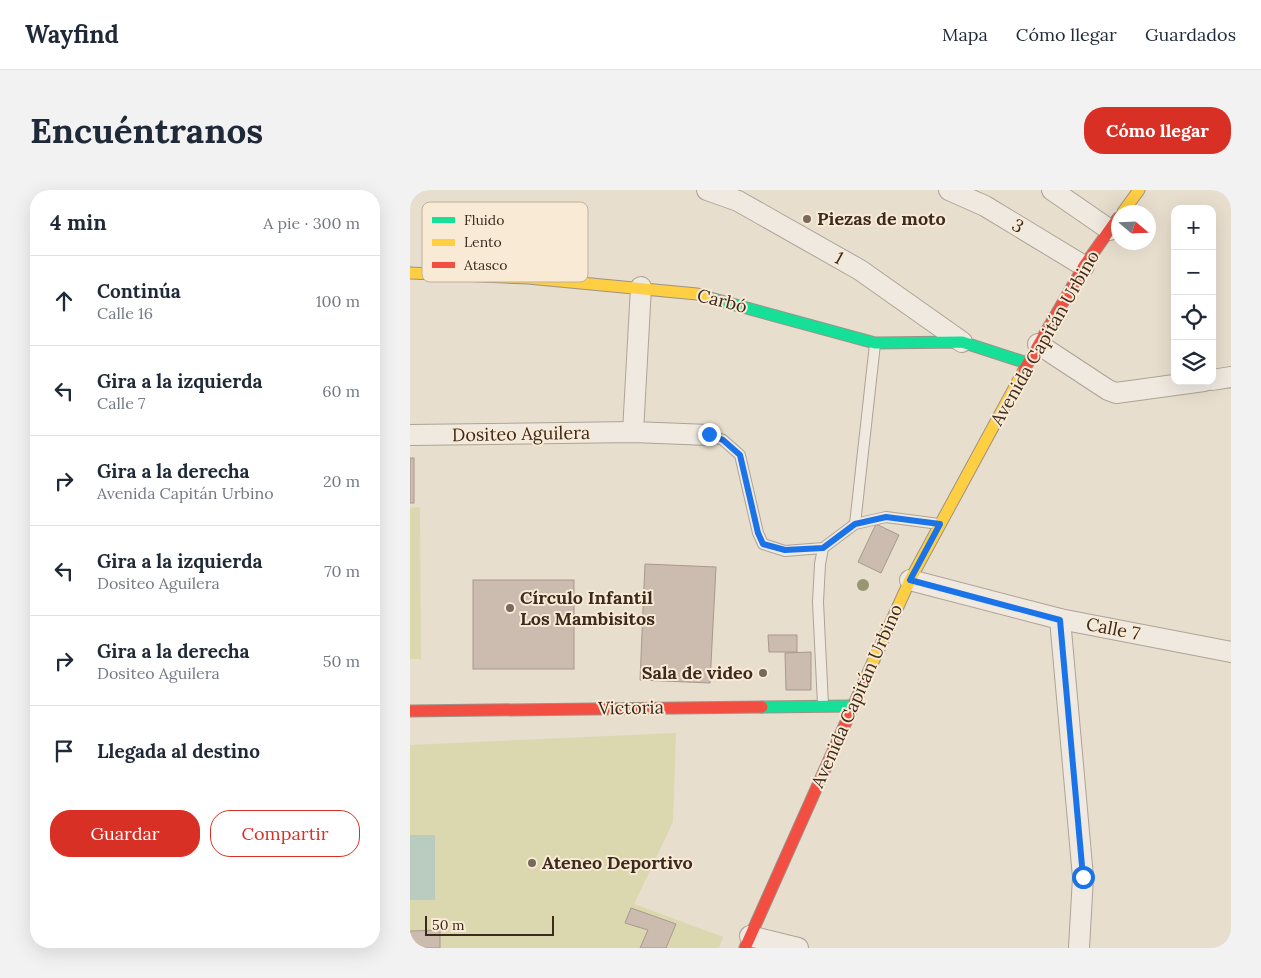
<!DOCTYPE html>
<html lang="es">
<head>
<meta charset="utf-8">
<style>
	:root { --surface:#fff; --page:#f2f2f3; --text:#1f2937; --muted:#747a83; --line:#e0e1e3; --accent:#d93025 }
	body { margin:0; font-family:Lora,serif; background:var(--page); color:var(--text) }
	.controls { position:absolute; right:15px; top:15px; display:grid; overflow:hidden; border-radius:10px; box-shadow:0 5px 20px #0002 }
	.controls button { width:45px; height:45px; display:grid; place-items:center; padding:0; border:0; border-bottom:1px solid var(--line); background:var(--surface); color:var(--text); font:25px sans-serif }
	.compass { position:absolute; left:701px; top:15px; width:45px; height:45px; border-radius:50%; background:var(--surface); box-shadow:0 5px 20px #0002; rotate:109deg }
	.scale { position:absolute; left:15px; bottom:12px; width:129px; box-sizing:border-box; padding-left:5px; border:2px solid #3d2a1e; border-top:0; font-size:14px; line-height:18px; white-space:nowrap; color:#3d2a1e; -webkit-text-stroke:4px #f8ead4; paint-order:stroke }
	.stop { position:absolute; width:15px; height:15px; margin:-11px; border:4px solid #1a73e8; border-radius:50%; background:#fff }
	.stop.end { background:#1a73e8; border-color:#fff; box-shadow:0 1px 5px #0008 }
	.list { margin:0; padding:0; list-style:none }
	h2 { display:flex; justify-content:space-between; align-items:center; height:65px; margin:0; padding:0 20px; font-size:21px }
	h2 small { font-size:16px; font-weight:400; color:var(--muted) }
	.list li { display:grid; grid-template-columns:32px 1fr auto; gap:15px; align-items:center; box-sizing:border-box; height:90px; padding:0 20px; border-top:1px solid var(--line) }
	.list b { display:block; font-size:19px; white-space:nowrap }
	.list p { margin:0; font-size:16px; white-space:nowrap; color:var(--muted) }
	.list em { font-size:16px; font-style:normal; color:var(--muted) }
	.actions { display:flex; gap:10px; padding:15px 20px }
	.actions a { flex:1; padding:11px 0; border:1px solid var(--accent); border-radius:20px; text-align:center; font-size:18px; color:var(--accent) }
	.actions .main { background:var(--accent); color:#fff }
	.icon { flex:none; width:28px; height:28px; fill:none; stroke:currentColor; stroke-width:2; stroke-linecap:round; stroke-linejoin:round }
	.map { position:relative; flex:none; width:821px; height:758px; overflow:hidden; border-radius:20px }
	header { display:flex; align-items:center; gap:30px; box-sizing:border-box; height:70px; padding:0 25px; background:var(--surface); border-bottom:1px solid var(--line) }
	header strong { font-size:24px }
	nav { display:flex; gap:28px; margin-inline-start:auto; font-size:18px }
	.intro { display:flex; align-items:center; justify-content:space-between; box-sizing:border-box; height:120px; padding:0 30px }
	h1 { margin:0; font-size:35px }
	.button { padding:12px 22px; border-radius:20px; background:var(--accent); color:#fff; font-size:18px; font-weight:700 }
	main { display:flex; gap:30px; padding:0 30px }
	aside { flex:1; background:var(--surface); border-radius:20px; box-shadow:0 5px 20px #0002 }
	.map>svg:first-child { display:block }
	.green { fill:#dbd7af }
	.water { fill:#baccbf }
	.building { fill:#ccbbaf; stroke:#a8998d }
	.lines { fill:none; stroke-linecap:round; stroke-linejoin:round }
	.lane-casing { stroke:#ada397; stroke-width:12 }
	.street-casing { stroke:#ada397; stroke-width:22 }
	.fast-casing { stroke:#9d9287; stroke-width:13 }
	.slow-casing { stroke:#9d9287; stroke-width:13 }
	.jam-casing { stroke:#9d9287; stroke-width:13 }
	.lane { stroke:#efe9e0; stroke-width:10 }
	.street { stroke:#efe9e0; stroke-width:20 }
	.fast { stroke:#16e098; stroke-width:11 }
	.slow { stroke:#ffcf43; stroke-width:11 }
	.jam { stroke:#f24e42; stroke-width:11 }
	.tree { fill:#969670 }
	.route { stroke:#1a73e8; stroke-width:6 }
	.poi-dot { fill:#79695c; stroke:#f8ead4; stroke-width:2 }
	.labels { text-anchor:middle; stroke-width:4; stroke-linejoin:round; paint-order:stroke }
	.poi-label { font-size:18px; font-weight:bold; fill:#3d2a1e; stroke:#f8ead4; text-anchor:start }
	.street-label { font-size:18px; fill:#3d2a1e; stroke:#f8ead4 }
	.key { fill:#f8ead4; stroke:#c0b09d; stroke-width:1 }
	.key-label { font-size:14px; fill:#3d2a1e }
</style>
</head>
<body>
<header>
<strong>Wayfind</strong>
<nav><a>Mapa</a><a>Cómo llegar</a><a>Guardados</a></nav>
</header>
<div class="intro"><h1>Encuéntranos</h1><a class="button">Cómo llegar</a></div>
<main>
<aside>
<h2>4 min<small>A pie · 300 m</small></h2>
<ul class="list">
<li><svg class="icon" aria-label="ahead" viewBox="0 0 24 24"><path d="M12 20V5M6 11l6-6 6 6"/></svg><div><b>Continúa</b><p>Calle 16</p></div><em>100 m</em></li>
<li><svg class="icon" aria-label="left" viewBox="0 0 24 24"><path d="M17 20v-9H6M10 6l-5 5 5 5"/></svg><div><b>Gira a la izquierda</b><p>Calle 7</p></div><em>60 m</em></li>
<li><svg class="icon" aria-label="right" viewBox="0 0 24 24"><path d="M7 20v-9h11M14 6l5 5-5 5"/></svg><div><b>Gira a la derecha</b><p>Avenida Capitán Urbino</p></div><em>20 m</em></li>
<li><svg class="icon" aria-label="left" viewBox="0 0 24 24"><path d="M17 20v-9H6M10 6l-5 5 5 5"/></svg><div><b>Gira a la izquierda</b><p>Dositeo Aguilera</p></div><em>70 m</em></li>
<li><svg class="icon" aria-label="right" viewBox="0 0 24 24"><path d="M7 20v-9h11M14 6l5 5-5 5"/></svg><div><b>Gira a la derecha</b><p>Dositeo Aguilera</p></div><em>50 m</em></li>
<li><svg class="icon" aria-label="arrive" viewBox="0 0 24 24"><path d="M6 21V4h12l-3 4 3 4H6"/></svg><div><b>Llegada al destino</b></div></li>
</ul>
<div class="actions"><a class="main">Guardar</a><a>Compartir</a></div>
</aside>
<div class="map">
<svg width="821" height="758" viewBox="0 0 821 758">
	<rect width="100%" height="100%" fill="#e8dece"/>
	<!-- green -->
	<g class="green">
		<polygon points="10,317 11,469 0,469 0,318"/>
		<polygon points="266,543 263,632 224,714 313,747 309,758 0,758 0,555"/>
	</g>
	<!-- water -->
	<rect class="water" x="0" y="645" width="25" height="65"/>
	<!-- building -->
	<g class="building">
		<rect x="0" y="268" width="4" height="45"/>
		<polygon points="466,334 489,345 471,383 448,372"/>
		<polygon points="235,374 306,377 300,493 230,490"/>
		<rect x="63" y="390" width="101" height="89"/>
		<polygon points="358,445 387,445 387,462 359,462"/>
		<polygon points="401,462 401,500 376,500 375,463"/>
		<polygon points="221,718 266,734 256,758 230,758 238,740 215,733"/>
		<polygon points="30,740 30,758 0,758 0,741"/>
	</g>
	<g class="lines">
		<!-- lane casing -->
		<g class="lane-casing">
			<g id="lane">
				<polyline points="299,245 313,250 330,265 348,343 353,354 375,361 413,358 445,334 476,327 529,334"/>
				<polyline points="445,334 465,154"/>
				<polyline points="413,515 408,412 410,374 413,358"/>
			</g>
		</g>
		<!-- street casing -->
		<g class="street-casing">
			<g id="street">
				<polyline points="297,0 328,11 450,80 552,152"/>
				<polyline points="539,0 575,16 674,76"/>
				<polyline points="642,0 700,40"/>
				<polyline points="628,154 698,200 706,203 794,191"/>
				<polyline points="802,190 821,187"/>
				<polyline points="223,242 231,97"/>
				<polyline points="0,245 223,242 299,245"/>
				<polyline points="500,390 650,429 821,462"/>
				<polyline points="650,429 673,687 669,758"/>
				<polyline points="340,746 388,758"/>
			</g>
		</g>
		<!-- fast casing -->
		<g class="fast-casing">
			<g id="fast">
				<polyline points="300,108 465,153 552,152 617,173"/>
				<polyline points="352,517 442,516"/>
			</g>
		</g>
		<!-- slow casing -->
		<g class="slow-casing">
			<g id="slow">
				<polyline points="713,22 729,0"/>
				<polyline points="0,83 118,88 287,104 300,108"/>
				<polyline points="453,494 500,390 614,180"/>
			</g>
		</g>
		<!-- jam casing -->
		<g class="jam-casing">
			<g id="jam">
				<polyline points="614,180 674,76 708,28"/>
				<polyline points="0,521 352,517"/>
				<polyline points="335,758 453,494"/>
			</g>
		</g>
		<!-- lane -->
		<use href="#lane" class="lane"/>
		<!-- street -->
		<use href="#street" class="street"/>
		<!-- fast -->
		<use href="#fast" class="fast"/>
		<!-- slow -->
		<use href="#slow" class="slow"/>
		<!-- jam -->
		<use href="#jam" class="jam"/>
	</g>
	<!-- trees -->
	<circle class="tree" cx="453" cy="395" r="6"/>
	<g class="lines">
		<!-- route -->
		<polyline class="route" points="299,244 313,250 330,265 348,343 353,354 375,360 413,358 445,334 476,327 530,334 500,390 650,430 673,687"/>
	</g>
	<!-- markers -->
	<g class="poi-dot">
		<circle cx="397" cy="29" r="5"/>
		<circle cx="100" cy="418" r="5"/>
		<circle cx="353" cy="483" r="5"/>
		<circle cx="122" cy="673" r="5"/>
	</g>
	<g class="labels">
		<!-- poi labels -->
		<g class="poi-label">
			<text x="407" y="35">Piezas de moto</text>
			<text x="110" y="414">Círculo Infantil<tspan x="110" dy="21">Los Mambisitos</tspan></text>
			<text x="343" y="489" text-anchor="end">Sala de video</text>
			<text x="132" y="679">Ateneo Deportivo</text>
		</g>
		<!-- street labels -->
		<g class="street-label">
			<text transform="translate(608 36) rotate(31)" y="6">3</text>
			<text transform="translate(429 68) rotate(29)" y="6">1</text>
			<text transform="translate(312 111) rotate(14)" y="6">Carbó</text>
			<text transform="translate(635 148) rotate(-60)" y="6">Avenida Capitán Urbino</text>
			<text transform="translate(111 244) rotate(-1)" y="6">Dositeo Aguilera</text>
			<text transform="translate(703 439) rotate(11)" y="6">Calle 7</text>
			<text transform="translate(447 506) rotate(-66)" y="6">Avenida Capitán Urbino</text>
			<text transform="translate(221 518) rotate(-1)" y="6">Victoria</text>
		</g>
	</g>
	<!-- legend -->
	<rect x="12" y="12" width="166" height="80" rx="8" class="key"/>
	<rect x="22" y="27" width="23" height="6" fill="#16e098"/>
	<rect x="22" y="49" width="23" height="7" fill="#ffcf43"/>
	<rect x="22" y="72" width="23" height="6" fill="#f24e42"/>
	<g class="key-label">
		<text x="54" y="35">Fluido</text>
		<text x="54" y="57">Lento</text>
		<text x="54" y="80">Atasco</text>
	</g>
</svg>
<div class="controls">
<button>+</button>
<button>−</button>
<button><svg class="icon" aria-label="locate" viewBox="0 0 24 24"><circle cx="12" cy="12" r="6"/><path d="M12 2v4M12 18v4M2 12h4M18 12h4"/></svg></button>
<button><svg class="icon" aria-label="layers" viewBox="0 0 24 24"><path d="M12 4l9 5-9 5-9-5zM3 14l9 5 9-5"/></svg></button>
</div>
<svg class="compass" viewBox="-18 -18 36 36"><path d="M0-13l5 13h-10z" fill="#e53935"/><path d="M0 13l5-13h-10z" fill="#747a83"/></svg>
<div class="scale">50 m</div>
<div class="stop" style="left:673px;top:687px"></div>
<div class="stop end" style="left:299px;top:244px"></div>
</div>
</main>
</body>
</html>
